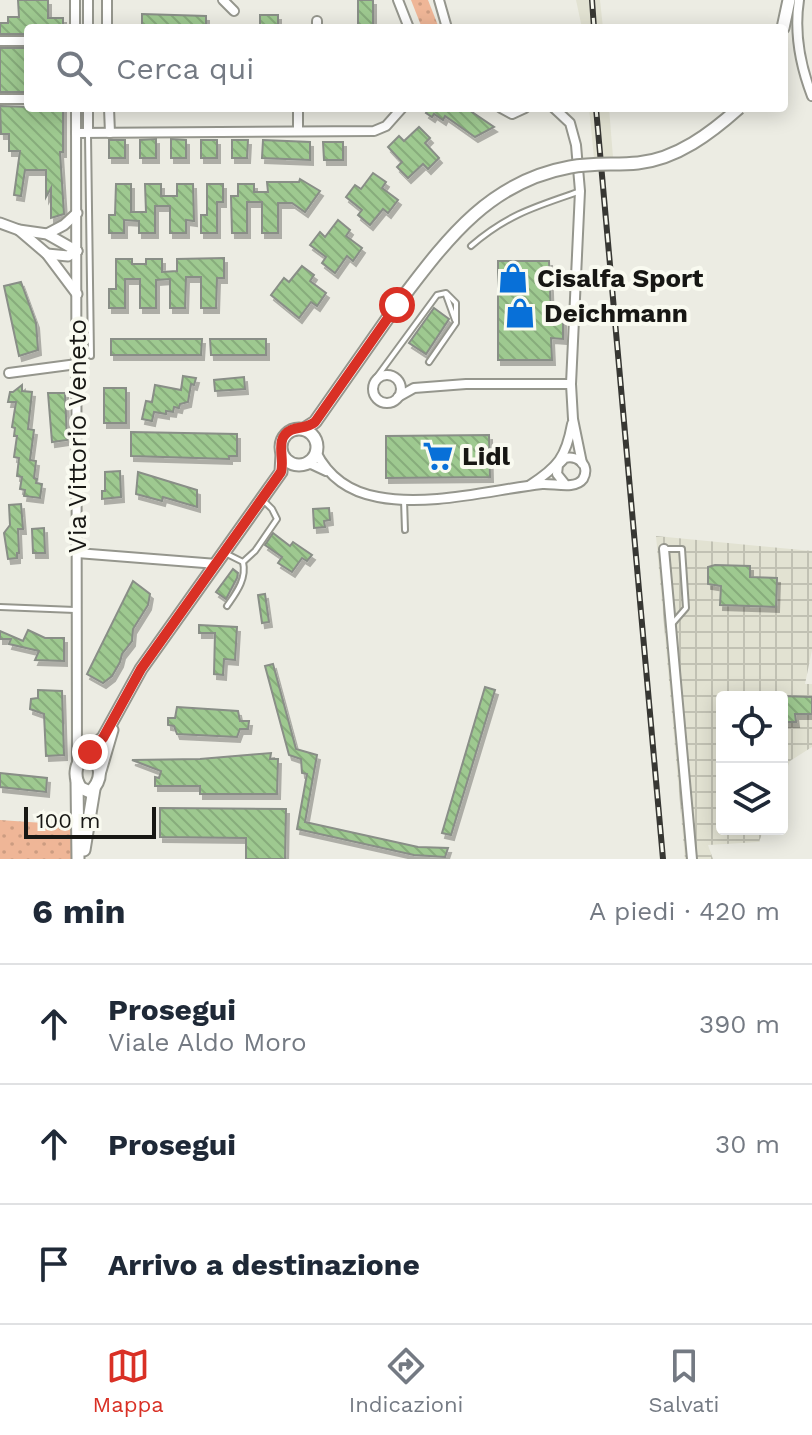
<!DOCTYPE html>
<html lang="it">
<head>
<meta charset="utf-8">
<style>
	:root { --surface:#fff; --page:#f2f2f3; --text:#1f2937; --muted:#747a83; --line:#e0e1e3; --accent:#d93025 }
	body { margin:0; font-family:"Work Sans",sans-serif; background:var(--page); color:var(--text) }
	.controls { position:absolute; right:24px; bottom:24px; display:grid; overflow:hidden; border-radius:8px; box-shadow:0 4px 20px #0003 }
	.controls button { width:72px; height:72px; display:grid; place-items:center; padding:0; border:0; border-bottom:2px solid var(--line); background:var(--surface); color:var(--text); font:40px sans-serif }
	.scale { position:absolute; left:24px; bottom:20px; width:132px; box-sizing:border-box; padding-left:8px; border:4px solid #171714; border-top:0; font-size:22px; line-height:28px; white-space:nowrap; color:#171714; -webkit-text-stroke:6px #f9faf0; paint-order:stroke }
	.stop { position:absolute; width:24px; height:24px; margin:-18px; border:6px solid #d93025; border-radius:50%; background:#fff }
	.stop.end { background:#d93025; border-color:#fff; box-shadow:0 2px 8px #0008 }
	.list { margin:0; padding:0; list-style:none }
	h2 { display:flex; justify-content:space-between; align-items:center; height:104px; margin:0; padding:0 32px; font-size:34px }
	h2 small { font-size:26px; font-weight:400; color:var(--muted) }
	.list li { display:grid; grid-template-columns:52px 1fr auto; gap:24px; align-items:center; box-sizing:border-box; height:120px; padding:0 32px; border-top:2px solid var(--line) }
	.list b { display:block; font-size:30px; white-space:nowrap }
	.list p { margin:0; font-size:26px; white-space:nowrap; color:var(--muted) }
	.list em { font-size:26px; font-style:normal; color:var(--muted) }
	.icon { flex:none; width:44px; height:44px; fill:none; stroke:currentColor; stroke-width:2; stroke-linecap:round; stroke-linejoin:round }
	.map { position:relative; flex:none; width:812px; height:859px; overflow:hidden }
	.search { position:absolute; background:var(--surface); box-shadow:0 4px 20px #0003; left:24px; right:24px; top:24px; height:88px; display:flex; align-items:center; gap:20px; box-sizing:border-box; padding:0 28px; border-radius:8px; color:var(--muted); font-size:30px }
	.sheet { height:464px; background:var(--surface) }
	nav { display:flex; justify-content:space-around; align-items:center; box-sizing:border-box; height:112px; border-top:2px solid var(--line); background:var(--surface); font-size:22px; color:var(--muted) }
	nav a { display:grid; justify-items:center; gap:4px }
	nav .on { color:var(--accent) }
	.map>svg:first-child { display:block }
	.built { fill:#e2e2d2 }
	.industrial { fill:url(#industrial-grid) }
	.grass { fill:url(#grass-dots) }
	.building { fill:url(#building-back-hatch); stroke:#898e87; stroke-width:2; filter:url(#shadow) }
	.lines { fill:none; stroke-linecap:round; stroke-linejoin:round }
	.service-casing { stroke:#95968d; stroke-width:8 }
	.minor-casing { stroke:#95968d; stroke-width:12 }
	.tertiary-casing { stroke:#95968d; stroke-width:13 }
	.secondary-casing { stroke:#95968d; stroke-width:15 }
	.service { stroke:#fff; stroke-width:4 }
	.minor { stroke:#fff; stroke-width:8 }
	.tertiary { stroke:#fff; stroke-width:9 }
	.secondary { stroke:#fff; stroke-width:11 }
	.rail-casing { stroke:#373733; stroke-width:6 }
	.rail { stroke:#f9faf0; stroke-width:3; stroke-dasharray:9; stroke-linecap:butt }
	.secondary-bridge-casing { stroke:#95968d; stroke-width:15; stroke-linecap:butt }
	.secondary-bridge { stroke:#fff; stroke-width:11 }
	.route { stroke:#d93025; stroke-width:10 }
	.labels { text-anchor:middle; stroke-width:8; stroke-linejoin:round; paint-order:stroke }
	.poi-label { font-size:26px; font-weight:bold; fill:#171714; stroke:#f9faf0; text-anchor:start }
	.street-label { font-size:26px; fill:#171714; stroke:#f9faf0 }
</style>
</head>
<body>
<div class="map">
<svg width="812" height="859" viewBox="0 0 812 859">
	<defs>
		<pattern id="industrial-grid" width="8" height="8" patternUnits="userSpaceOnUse" patternTransform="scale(2)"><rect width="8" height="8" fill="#e2e2d2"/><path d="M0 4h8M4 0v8" fill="none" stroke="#c1c1b3"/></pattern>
		<pattern id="grass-dots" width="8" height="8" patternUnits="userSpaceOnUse" patternTransform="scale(2)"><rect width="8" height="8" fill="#efb697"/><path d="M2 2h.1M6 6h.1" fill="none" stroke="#cc9c81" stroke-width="1.8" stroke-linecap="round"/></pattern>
		<pattern id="building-back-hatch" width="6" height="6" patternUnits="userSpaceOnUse" patternTransform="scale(2)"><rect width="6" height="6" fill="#9ec990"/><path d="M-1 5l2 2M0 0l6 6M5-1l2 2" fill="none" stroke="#87ac7b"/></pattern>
		<filter id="shadow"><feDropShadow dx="3" dy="5" stdDeviation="0" flood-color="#0004"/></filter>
	</defs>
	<rect width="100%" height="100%" fill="#ecece3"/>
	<!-- built -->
	<g class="built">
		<polygon points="576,0 600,0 603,28 582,28"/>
		<polygon points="589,108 609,108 613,157 594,158"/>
	</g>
	<!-- industrial -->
	<polygon class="industrial" points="656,536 812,551 812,650 805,684 812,684 812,747 790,761 782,781 782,697 722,697 722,829 764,829 759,842 708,845 713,859 685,859"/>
	<!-- grass -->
	<g class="grass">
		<polygon points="411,0 428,0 439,28 422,28"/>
		<polygon points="0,820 72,825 72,859 0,859"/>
	</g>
	<!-- building -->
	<g class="building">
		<polygon points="18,0 48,0 48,18 63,18 63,28 28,28 28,34 0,34 0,23 8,23 8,17 19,17"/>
		<polygon points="358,0 373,0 373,26 370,28 358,28"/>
		<polygon points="142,14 206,16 206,28 142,28"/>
		<rect x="260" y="15" width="18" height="13"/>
		<rect x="0" y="48" width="28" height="44"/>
		<polygon points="0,106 63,108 63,152 60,152 64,214 51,218 51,188 46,197 46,170 25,170 21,196 14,195 20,151 9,151 9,134 1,134"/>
		<polygon points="425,108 466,108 494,127 475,137 445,116 443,120 434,114 432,117 426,113 428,110"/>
		<polygon points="419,127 430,138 425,143 439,158 428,169 423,164 408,178 397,167 402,162 388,147 399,136 404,141"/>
		<polygon points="156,139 156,158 140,158 140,140"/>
		<polygon points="171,139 186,140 186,158 171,158"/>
		<rect x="109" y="140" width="16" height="18"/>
		<rect x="201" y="140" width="16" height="18"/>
		<polygon points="232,140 248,140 247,158 232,158"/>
		<polygon points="263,140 310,142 310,160 262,158"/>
		<polygon points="323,142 343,142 343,160 324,160"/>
		<polygon points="373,173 386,182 382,188 398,200 388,213 383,209 370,225 358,215 362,210 346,197 355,185 361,189"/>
		<polygon points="300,179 320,191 305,212 292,203 278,203 278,233 262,233 262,202 247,202 247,233 232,233 231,196 238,196 238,184 254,184 254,192 268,192 267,182 299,182"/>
		<polygon points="116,184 131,184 131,212 146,212 145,184 161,184 161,196 177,196 177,184 193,184 194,221 186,220 186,233 170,233 170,206 155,206 155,233 139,233 139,221 124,220 124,233 109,233 109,215 115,215"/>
		<polygon points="207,184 223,184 223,202 217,202 217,233 201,233 201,215 207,215"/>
		<polygon points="338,220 350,230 346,236 362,248 353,261 347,256 335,273 322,263 326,257 310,245 320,232 325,237"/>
		<polygon points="224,258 224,278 217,278 216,308 201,308 201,277 186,277 185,308 170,308 170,279 156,280 156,308 140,308 140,279 125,279 125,308 109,308 109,289 116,289 116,259 132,259 132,264 146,264 146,259 162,259 162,272 177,271 177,259"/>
		<polygon points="498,261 549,261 551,317 563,316 563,339 551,338 552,360 498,360"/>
		<polygon points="302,266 314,275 310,281 326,293 317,306 311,302 299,318 271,295 284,278 289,282"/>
		<polygon points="21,282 36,323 38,350 19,356 4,286"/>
		<polygon points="434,308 449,319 426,354 409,343"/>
		<polygon points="111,339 202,339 201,355 111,355"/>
		<polygon points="210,339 266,339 266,355 211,355"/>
		<polygon points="183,376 196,378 194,385 191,384 188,402 180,404 179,408 174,407 173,412 166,411 166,414 154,412 152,421 142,419 146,401 152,402 155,385 181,390"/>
		<polygon points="244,377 245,389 215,391 214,380"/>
		<polygon points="22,385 22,391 32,392 28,429 34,430 30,460 36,461 34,478 37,479 36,483 42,484 40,498 24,496 25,490 20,489 22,477 17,476 19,458 14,457 17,436 14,436 15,428 12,427 16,402 8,402 10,392 13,392"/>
		<rect x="104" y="388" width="22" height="35"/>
		<polygon points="48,393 65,393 67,440 52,442"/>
		<polygon points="131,432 237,434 237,456 229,456 229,459 131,456"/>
		<polygon points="489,435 490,477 386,478 386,436"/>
		<polygon points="120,471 121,497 102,499 102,491 105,491 105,472"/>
		<polygon points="138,472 197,490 197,507 163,497 162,501 136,494"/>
		<polygon points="21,504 23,529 18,529 19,553 17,553 17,558 8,559 4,533 10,525 9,505"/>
		<polygon points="329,508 330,520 324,521 325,527 314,528 313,509"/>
		<polygon points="44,528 45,553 33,553 32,529"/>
		<polygon points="273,533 290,546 293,542 312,555 307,561 302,558 292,572 278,563 282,557 265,545"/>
		<polygon points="715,565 750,566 750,577 777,578 776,607 720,605 721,586 708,584 708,567"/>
		<polygon points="233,569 238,573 237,578 226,599 216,592"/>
		<polygon points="133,581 150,594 148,605 133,629 132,641 122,654 120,662 112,676 103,683 87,674"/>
		<polygon points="265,594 269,622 262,623 258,595"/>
		<polygon points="199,625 237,627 235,660 224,659 223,675 214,674 215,633 199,633"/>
		<polygon points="28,630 45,638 64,638 64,661 35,660 39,651 9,644 11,639 0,639 0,631 23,641"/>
		<polygon points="273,664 296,749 317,755 305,822 418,847 448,848 445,857 414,855 297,829 307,774 302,773 301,759 289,755 265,666"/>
		<polygon points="485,687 495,690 451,835 442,833"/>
		<polygon points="38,690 62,691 64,755 46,756 44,714 30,709 31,699 38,698"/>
		<polygon points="782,696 812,697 812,714 795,714 796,722 782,722"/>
		<polygon points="177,707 238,711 240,721 249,721 248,729 240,729 237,737 177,734 174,726 168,725 168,718 175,718"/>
		<polygon points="271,753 270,759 278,759 277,794 200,794 200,786 155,786 155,777 159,778 161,771 132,760 200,759"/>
		<polygon points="0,773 47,778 46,792 0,787"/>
		<polygon points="160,808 286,809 285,859 246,859 246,838 160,837"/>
	</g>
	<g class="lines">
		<!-- service casing -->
		<g class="service-casing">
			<g id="service">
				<polyline points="88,135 91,356"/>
				<path d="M471 246C507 215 534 207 578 192"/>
				<polyline points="446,295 455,320"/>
				<polyline points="376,378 437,295 446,293 456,303 456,323 429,362"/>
				<polyline points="404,500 405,530"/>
				<polyline points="664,549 682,549 686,608 672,624"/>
				<polyline points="227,554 243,562 255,551 277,519 272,509 262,499"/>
				<path d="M227 606C236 593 247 579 243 562"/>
				<polyline points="0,607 75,610"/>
			</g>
		</g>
		<!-- minor casing -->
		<g class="minor-casing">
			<g id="minor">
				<polyline points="75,0 75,28"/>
				<polyline points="88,0 88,28"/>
				<polyline points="107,0 107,28"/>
				<polyline points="223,0 234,11"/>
				<polyline points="398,0 409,28"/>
				<polyline points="439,0 447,28"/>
				<path d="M799 0C794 33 800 65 812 96"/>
				<polyline points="317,21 317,28"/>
				<polyline points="0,41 28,41"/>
				<polyline points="0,99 28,99"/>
				<polyline points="76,108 77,763"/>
				<polyline points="88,108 88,133"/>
				<polyline points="109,108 110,133"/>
				<polyline points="501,108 512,114 525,108"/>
				<polyline points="554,108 570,123 576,145 580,191 571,384 573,419 582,463"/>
				<polyline points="298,131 298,108"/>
				<polyline points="76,133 374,131 386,126 402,108"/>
				<polyline points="9,373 77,364"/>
				<circle cx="387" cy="389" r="14"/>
				<polyline points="398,397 414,388 466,384 571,384"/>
				<path d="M316 452C329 478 350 492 378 497 429 507 491 490 542 484 554 483 575 490 583 479 591 465 577 455 565 458L558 465 557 474 565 484"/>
				<polyline points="303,465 311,464 326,471"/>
				<path d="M530 485C558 467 566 457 572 424"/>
				<polyline points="664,549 692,859"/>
				<polyline points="77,553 217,564"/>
			</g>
		</g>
		<!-- tertiary casing -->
		<g class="tertiary-casing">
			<g id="tertiary">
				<polyline points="0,223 19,230 47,234 77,251"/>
				<polyline points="19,230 47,254 77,294"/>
				<polyline points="47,234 64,225 77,213"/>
				<polyline points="47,254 68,256 77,251"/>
			</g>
		</g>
		<!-- secondary casing -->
		<g class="secondary-casing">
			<g id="secondary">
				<polyline points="783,28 789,0"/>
				<circle cx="299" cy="447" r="18"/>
				<polyline points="304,429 315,422 397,305"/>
				<polyline points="87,752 103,738 141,669 281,472 282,454"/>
				<path d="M87 752C102 762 104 779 90 792L81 788C72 776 76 761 87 752Z"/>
				<polyline points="100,771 112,730"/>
				<polyline points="77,781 78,859"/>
				<polyline points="84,850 94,789"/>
			</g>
		</g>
		<!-- service -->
		<use href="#service" class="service"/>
		<!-- minor -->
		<use href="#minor" class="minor"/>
		<!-- tertiary -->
		<use href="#tertiary" class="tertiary"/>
		<!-- secondary -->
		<use href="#secondary" class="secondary"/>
		<!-- rail casing -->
		<g class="rail-casing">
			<g id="rail">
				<polyline points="592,0 594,28"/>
				<polyline points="596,108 663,859"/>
			</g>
		</g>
		<!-- rail -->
		<use href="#rail" class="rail"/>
		<!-- secondary-bridge casing -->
		<g class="secondary-bridge-casing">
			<path id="secondary-bridge" d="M397 305C445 242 487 182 570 167 592 163 616 165 638 163 677 159 711 133 739 108"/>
		</g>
		<!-- secondary-bridge -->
		<use href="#secondary-bridge" class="secondary-bridge"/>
	</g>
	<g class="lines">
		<!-- route -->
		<path class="route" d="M90 752H87L103 738 141 669 281 472C285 458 274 438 291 430 300 426 306 429 315 422L397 305"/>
	</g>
	<!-- icons -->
	<defs>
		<g id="shop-bare" transform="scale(2.4)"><path d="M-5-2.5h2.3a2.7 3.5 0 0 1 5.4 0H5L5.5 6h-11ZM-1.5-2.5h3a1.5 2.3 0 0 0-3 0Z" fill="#0870d8" stroke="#f9faf0" stroke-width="2.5" paint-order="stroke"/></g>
		<g id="supermarket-bare" transform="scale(2.4)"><path d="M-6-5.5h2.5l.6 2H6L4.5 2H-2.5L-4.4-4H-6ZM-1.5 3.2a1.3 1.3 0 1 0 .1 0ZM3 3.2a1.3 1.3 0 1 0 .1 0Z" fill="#0870d8" stroke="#f9faf0" stroke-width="2.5" paint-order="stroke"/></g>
	</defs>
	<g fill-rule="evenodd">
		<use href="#shop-bare" x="513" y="278"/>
		<use href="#shop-bare" x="520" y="313"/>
		<use href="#supermarket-bare" x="438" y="456"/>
	</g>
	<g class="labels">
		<!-- poi labels -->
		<g class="poi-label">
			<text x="537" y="287">Cisalfa Sport</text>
			<text x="544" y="322">Deichmann</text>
			<text x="462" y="465">Lidl</text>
		</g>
		<!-- street labels -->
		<g class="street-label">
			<text transform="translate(77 436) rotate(-90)" y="9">Via Vittorio Veneto</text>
		</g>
	</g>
</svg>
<div class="controls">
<button><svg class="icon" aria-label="locate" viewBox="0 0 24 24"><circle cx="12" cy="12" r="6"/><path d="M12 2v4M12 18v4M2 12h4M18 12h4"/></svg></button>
<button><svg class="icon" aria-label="layers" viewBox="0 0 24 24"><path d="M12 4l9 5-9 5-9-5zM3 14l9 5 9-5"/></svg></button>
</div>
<div class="scale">100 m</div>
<div class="stop" style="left:397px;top:305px"></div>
<div class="stop end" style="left:90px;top:752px"></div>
<div class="search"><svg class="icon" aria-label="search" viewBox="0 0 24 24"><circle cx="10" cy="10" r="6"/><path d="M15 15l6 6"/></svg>Cerca qui</div>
</div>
<section class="sheet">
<h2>6 min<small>A piedi · 420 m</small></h2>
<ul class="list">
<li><svg class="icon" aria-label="ahead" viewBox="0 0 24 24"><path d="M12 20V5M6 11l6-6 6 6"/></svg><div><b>Prosegui</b><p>Viale Aldo Moro</p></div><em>390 m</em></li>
<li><svg class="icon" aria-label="ahead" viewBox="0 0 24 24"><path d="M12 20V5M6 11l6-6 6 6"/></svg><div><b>Prosegui</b></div><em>30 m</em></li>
<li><svg class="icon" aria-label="arrive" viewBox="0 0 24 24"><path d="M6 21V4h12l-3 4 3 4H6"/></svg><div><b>Arrivo a destinazione</b></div></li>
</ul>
</section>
<nav>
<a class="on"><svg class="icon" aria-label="map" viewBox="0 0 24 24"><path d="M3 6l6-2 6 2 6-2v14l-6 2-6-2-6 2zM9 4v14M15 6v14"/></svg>Mappa</a>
<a><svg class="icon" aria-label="directions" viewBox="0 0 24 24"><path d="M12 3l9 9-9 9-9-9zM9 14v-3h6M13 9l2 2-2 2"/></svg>Indicazioni</a>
<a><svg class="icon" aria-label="saved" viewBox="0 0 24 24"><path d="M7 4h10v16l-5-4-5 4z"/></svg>Salvati</a>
</nav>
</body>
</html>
